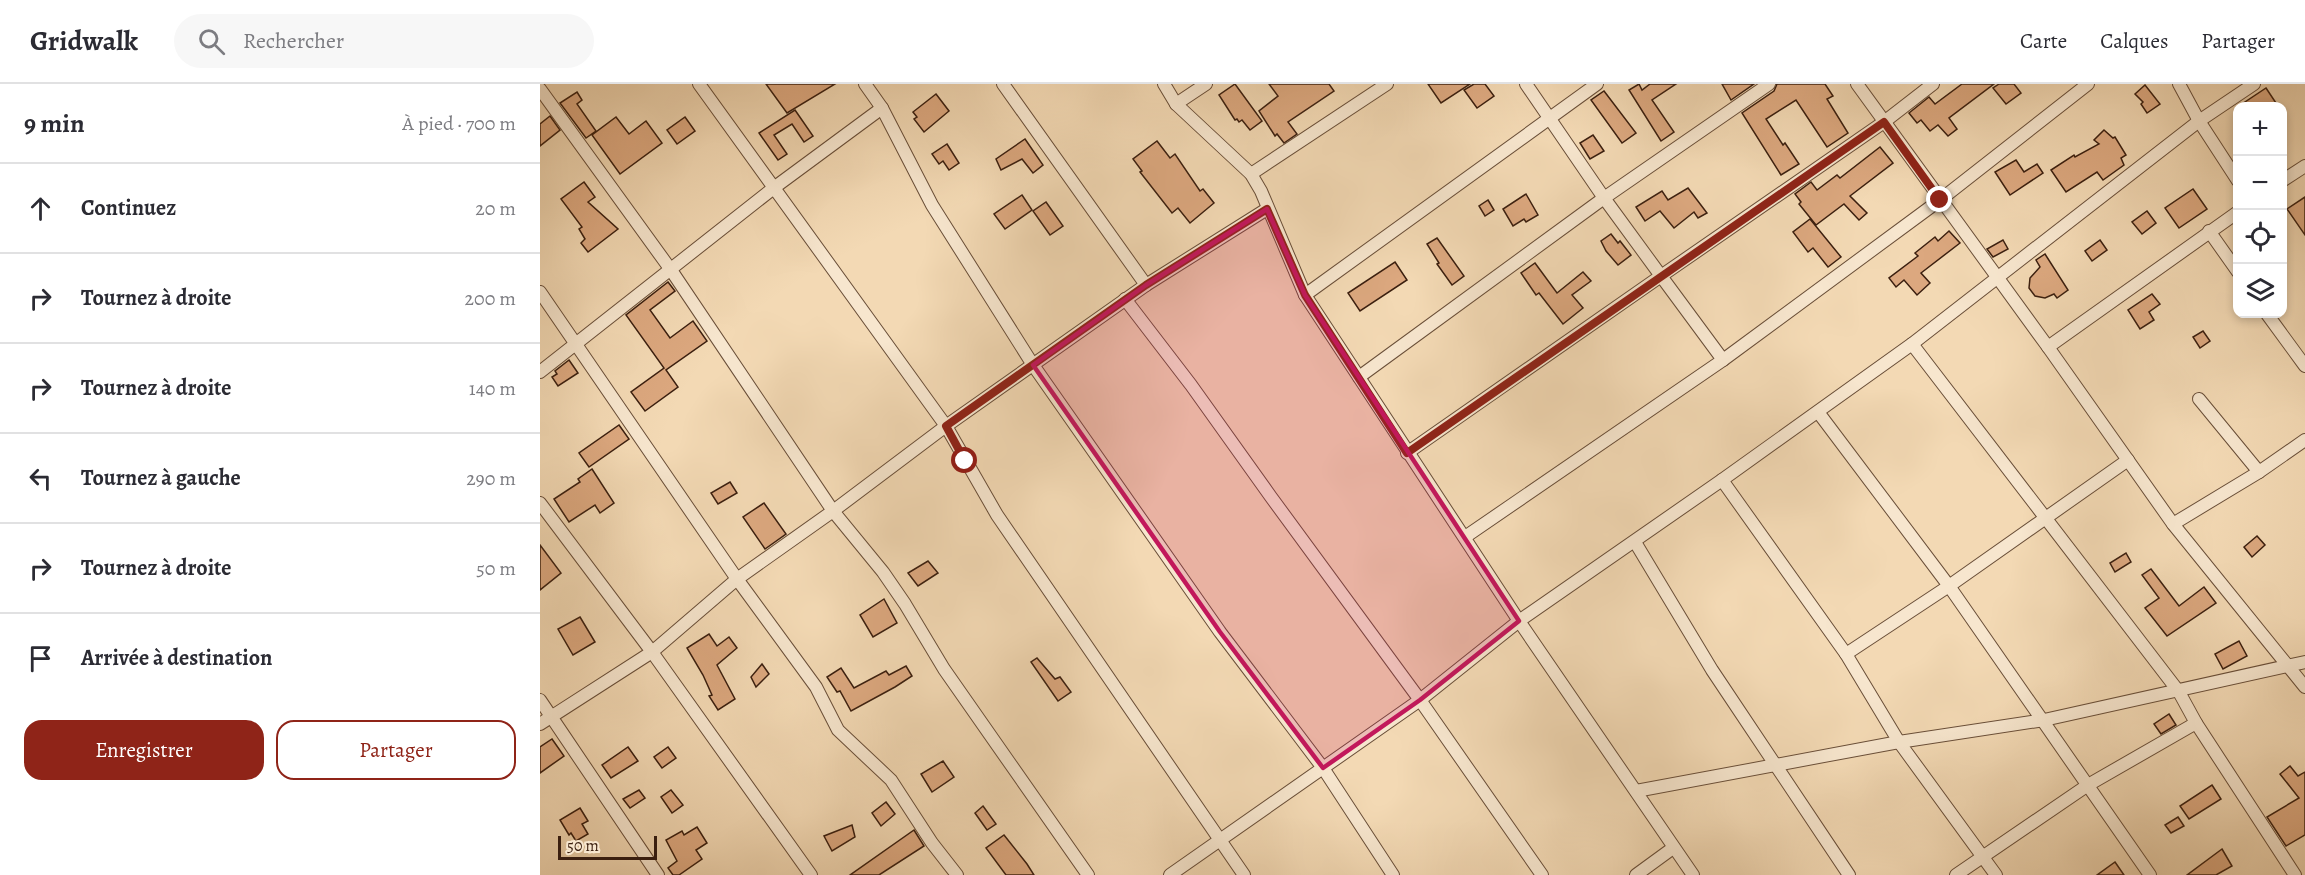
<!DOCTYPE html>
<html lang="fr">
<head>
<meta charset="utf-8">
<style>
	:root { --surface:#fff; --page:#f7f7f7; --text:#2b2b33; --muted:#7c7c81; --line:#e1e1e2; --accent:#8f2418 }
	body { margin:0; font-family:Alegreya,serif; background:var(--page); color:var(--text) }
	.controls { position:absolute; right:18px; top:18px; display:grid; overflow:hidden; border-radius:12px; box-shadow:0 3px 9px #0003 }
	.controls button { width:54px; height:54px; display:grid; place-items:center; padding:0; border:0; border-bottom:2px solid var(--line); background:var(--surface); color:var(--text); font:30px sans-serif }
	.scale { position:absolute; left:18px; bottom:15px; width:99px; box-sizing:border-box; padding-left:6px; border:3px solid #3b1f0f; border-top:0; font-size:16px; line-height:21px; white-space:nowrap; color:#3b1f0f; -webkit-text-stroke:4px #f7e6ce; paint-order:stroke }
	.stop { position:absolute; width:18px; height:18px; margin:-14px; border:4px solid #8f2418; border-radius:50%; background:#fff }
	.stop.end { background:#8f2418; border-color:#fff; box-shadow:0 2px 6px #0008 }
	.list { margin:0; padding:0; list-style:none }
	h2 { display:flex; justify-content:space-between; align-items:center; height:78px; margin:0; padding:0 24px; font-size:26px }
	h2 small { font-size:20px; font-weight:400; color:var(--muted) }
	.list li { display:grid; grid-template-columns:39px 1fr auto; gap:18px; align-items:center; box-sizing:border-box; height:90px; padding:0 24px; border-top:2px solid var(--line) }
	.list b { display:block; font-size:22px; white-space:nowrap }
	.list em { font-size:20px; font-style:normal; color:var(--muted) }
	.actions { display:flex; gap:12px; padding:18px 24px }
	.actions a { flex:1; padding:14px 0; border:2px solid var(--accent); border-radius:18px; text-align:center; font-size:21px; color:var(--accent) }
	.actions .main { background:var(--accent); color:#fff }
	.icon { flex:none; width:33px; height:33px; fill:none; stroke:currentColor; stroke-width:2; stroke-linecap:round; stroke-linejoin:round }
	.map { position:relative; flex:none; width:1765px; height:791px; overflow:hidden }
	header { display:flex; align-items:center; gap:36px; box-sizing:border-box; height:84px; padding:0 30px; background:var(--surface); border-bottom:2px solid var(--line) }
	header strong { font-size:28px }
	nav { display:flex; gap:33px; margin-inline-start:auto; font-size:21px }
	.search { width:420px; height:54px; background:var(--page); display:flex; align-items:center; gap:15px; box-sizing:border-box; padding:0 21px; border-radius:33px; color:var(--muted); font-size:22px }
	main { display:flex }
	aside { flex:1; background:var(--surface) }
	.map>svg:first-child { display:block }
	.building { fill:#dca87f; stroke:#3b1f0f; stroke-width:1.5 }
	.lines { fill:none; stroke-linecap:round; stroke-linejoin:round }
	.minor-casing { stroke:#694e38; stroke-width:14 }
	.minor { stroke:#f7e6ce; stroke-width:12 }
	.route { stroke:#8f2418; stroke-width:8 }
	.marked { fill:#c2185b; fill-opacity:0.2; stroke:#c2185b; stroke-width:4.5; stroke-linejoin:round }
</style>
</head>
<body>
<header>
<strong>Gridwalk</strong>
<div class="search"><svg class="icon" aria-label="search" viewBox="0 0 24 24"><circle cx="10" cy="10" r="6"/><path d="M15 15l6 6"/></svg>Rechercher</div>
<nav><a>Carte</a><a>Calques</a><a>Partager</a></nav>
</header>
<main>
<aside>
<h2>9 min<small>À pied · 700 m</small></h2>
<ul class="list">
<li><svg class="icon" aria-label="ahead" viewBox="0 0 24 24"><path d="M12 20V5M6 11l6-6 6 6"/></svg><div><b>Continuez</b></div><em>20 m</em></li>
<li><svg class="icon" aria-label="right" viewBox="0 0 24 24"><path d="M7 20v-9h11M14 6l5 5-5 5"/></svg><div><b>Tournez à droite</b></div><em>200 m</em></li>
<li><svg class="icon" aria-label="right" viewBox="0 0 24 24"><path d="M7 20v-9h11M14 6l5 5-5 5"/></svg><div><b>Tournez à droite</b></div><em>140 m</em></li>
<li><svg class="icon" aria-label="left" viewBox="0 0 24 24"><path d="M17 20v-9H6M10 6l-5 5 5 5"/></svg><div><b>Tournez à gauche</b></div><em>290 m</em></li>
<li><svg class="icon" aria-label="right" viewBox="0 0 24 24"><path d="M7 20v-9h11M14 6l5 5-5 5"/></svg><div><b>Tournez à droite</b></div><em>50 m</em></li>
<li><svg class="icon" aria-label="arrive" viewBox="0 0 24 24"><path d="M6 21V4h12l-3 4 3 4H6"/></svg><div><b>Arrivée à destination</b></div></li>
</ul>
<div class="actions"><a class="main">Enregistrer</a><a>Partager</a></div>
</aside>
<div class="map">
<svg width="1765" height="791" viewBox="0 0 1765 791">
	<rect width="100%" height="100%" fill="#f3d9b4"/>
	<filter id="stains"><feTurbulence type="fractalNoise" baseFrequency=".00333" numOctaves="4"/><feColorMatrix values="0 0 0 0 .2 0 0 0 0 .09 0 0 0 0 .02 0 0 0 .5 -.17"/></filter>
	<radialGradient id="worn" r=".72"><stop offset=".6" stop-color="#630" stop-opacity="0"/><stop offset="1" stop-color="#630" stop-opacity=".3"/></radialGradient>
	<!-- building -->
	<g class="building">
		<polygon points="226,0 295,0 247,29"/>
		<polygon points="695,0 722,37 710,46 702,36 699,38 697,35 695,36 679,11"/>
		<polygon points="729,0 789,0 794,7 748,38 757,50 744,59 737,50 735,52 719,27 738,12"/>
		<polygon points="888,0 930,0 901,19"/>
		<polygon points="934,0 945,0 954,12 937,24 924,6"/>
		<polygon points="1099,0 1102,6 1110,0 1136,0 1112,16 1134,48 1121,57 1089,6"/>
		<polygon points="1182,0 1214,0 1191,16"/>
		<polygon points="1237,0 1285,0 1293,12 1287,15 1308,49 1287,63 1256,16 1226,35 1243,61 1245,59 1259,80 1241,91 1202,29 1234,7"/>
		<polygon points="1422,0 1454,0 1409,34 1417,45 1408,52 1398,41 1390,47 1381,36 1377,39 1369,29 1389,13 1395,20"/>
		<polygon points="1459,0 1474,0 1481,9 1466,20 1453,4"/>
		<polygon points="1605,1 1620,20 1607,29 1601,20 1603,18 1595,10"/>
		<polygon points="1726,4 1738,22 1699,22"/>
		<polygon points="1064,7 1096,49 1082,59 1051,16"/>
		<polygon points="37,8 42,16 37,20 56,47 46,54 20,19"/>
		<polygon points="396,10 409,27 384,48 374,35 377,33 373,28"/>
		<polygon points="255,26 273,52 264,58 252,40 234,51 247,70 238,76 219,49"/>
		<polygon points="10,32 20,46 0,62 0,40"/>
		<polygon points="76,33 89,50 106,37 122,59 80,90 52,51"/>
		<polygon points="145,33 155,47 137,60 127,46"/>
		<polygon points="1564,46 1573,54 1575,53 1586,71 1581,74 1584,81 1563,96 1557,88 1526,108 1511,86 1534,71 1535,73 1559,60 1554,56"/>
		<polygon points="1053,51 1064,67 1050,75 1040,59"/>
		<polygon points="485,55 503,81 493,89 482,75 461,86 456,75"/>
		<polygon points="617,57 630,74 635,70 660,107 663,105 674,119 650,139 638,124 632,129 600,88 602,87 593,75"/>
		<polygon points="407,60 419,79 409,86 403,77 399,80 392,70"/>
		<polygon points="1340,63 1353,79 1310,112 1327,129 1319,136 1304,120 1276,141 1259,120 1261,118 1255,110 1271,98 1277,106 1297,91 1300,94"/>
		<polygon points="1476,76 1484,88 1497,80 1503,89 1470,111 1455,88"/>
		<polygon points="44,98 55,113 48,118 78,145 48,168 41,159 45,155 39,145 42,143 21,115"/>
		<polygon points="1148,104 1167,129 1158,134 1154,128 1134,144 1120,127 1105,137 1096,123 1122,107 1128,116"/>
		<polygon points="1653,105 1667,125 1639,144 1625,124"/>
		<polygon points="986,110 998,131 986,138 984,135 973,142 963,125"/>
		<polygon points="482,111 492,126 465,145 454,130"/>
		<polygon points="1765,113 1765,151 1747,125"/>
		<polygon points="948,116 954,126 945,132 939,122"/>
		<polygon points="506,118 523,142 510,151 493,127"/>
		<polygon points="1607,127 1616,139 1602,150 1592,138"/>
		<polygon points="1270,135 1301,173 1288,183 1273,164 1268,168 1253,148"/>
		<polygon points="1409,147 1420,159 1381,189 1390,199 1377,211 1364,196 1356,203 1349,194 1378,172 1375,169 1395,153 1398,157"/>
		<polygon points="1071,150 1078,159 1080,157 1091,171 1078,181 1066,167 1061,157"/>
		<polygon points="897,154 924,192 912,201 897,180 899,179 887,160"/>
		<polygon points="1463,156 1468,165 1453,173 1447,165"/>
		<polygon points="1560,156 1567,166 1552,177 1545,167"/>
		<polygon points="1505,170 1528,206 1517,214 1514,210 1505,214 1495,212 1489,204 1490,194 1500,183 1496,176"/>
		<polygon points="855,178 867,196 820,227 808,209"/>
		<polygon points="995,179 1017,209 1043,188 1051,197 1032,211 1043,224 1023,240 999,209 996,211 981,189"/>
		<polygon points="128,198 135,207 110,226 130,254 153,237 167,257 126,286 138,303 105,327 91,308 124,284 86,231"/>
		<polygon points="1612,210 1620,220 1609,228 1614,236 1600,245 1588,226"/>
		<polygon points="1663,247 1670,257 1660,264 1653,253"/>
		<polygon points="29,276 38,289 18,302 12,293 17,290 15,287"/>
		<polygon points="79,341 89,355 49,383 39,369"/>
		<polygon points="52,385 74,419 60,429 55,421 29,438 14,415 40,398 38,395"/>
		<polygon points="190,398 197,409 178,420 171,409"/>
		<polygon points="224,419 246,450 225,465 203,433"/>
		<polygon points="1717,452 1725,461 1712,473 1704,463"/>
		<polygon points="0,461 21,489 0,506"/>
		<polygon points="1586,469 1591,478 1575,488 1570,479"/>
		<polygon points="388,477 398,489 378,502 368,489"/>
		<polygon points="1611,485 1639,522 1664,503 1676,519 1627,552 1605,524 1619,514 1602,491"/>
		<polygon points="344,515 357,539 333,553 320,531"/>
		<polygon points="40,533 55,558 33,571 18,545"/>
		<polygon points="169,550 177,562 189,553 197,564 177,581 195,615 178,626 169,612 172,611 163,591 147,564"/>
		<polygon points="1699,557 1707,572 1683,585 1675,570"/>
		<polygon points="497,574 515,595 520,593 531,608 518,617 491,578"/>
		<polygon points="222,580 229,590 216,603 211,593"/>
		<polygon points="366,582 372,592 355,603 311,627 300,607 297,608 287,593 301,584 314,604 346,587 349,591"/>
		<polygon points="1629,630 1636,641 1621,650 1614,640"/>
		<polygon points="12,655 24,672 0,689 0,663"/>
		<polygon points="88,663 98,677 71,694 62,681"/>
		<polygon points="128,663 136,674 122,684 114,673"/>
		<polygon points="403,677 414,693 392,708 381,690"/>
		<polygon points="1750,682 1758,692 1765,688 1765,751 1746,762 1727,733 1759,714 1740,690"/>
		<polygon points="1672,701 1681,715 1649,735 1640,722"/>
		<polygon points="99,706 105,714 90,724 83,715"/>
		<polygon points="131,706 143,721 132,729 121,713"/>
		<polygon points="346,718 355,730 341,742 332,729"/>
		<polygon points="443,722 456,740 447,746 435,729"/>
		<polygon points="40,724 48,737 42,740 48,750 36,757 31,749 29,751 20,736"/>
		<polygon points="1638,733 1644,742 1631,749 1625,741"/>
		<polygon points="312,741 315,753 292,767 284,752"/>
		<polygon points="157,743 167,759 156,766 162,775 139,791 133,791 128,784 137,777 126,756 142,747 144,751"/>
		<polygon points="374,746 384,762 339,791 310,791"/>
		<polygon points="464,751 487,780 494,791 466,791 446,764"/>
		<polygon points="1682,765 1692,782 1676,791 1647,791"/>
		<polygon points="1575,778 1584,791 1557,791"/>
	</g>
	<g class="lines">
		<!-- minor casing -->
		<g class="minor-casing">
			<g id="minor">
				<polyline points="159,0 406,342 457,431 704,791"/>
				<polyline points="325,0 342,24 392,121 493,281 680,548 783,684 853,791"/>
				<polyline points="463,0 606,201"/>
				<polyline points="624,0 636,20 711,90 721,107 765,211 979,537 1153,791"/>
				<polyline points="986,0 1064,114 1121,192 1344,38 1393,0"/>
				<polyline points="1317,0 1508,263 1633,440 1765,603"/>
				<polyline points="1639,0 1659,37 1698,97"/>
				<polyline points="0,5 131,186 293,427 343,488 365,520 404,585 548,791"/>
				<polyline points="636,20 666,0"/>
				<polyline points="711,90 847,0"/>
				<polyline points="1742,97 1765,82"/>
				<polyline points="1669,147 1698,188"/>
				<polyline points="0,208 197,495 276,603 298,646 351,696 392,759 417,791"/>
				<polyline points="765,211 1057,0"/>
				<polyline points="585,215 651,301 731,413 880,616 1002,791"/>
				<polyline points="1727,230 1765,282"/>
				<polyline points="1372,260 1639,608 1656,639 1755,791"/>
				<polyline points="1508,263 1698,128"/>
				<polyline points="0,288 235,103 342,24"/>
				<polyline points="819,293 1064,114 1229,0"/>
				<polyline points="1659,315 1719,388"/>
				<polyline points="1278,328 1409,502 1610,791"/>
				<polyline points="867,369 1121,192 1183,276"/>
				<polyline points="1182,396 1306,570 1359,658 1456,791"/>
				<polyline points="0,419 112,568 271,791"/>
				<polyline points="1633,440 1719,388 1765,356"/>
				<polyline points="925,453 1183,276 1400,116 1548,0"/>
				<polyline points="1095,458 1172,586 1309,791"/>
				<polyline points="1306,570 1409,502 1588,376"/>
				<polyline points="0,616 118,791"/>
				<polyline points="0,640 112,568 197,495 293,427 406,342 606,201 727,125"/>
				<polyline points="1096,707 1359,658 1504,636 1765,578"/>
				<polyline points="630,791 880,616 979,537 1182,396 1372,260 1659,37 1714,0"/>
				<polyline points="1096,791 1133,764"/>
				<polyline points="1416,791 1548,701 1656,639"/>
			</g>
		</g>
		<!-- minor -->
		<use href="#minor" class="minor"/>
	</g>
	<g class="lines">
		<!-- route -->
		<polyline class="route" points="425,377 406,342 606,201 727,125 765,211 867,369 1344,38 1400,116"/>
	</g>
	<!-- marked area -->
	<path class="marked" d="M727 125 765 211 979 537 880 616 783 684 680 548 493 281 606 201Z"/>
	<rect width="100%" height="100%" filter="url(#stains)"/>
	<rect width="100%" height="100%" fill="url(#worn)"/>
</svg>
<div class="controls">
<button>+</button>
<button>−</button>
<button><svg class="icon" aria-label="locate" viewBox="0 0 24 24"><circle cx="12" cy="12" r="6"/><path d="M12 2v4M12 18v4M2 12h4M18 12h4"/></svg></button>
<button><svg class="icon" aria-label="layers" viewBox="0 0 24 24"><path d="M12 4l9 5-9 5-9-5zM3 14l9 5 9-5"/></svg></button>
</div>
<div class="scale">50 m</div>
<div class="stop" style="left:425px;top:377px"></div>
<div class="stop end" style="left:1400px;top:116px"></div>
</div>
</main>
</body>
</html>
